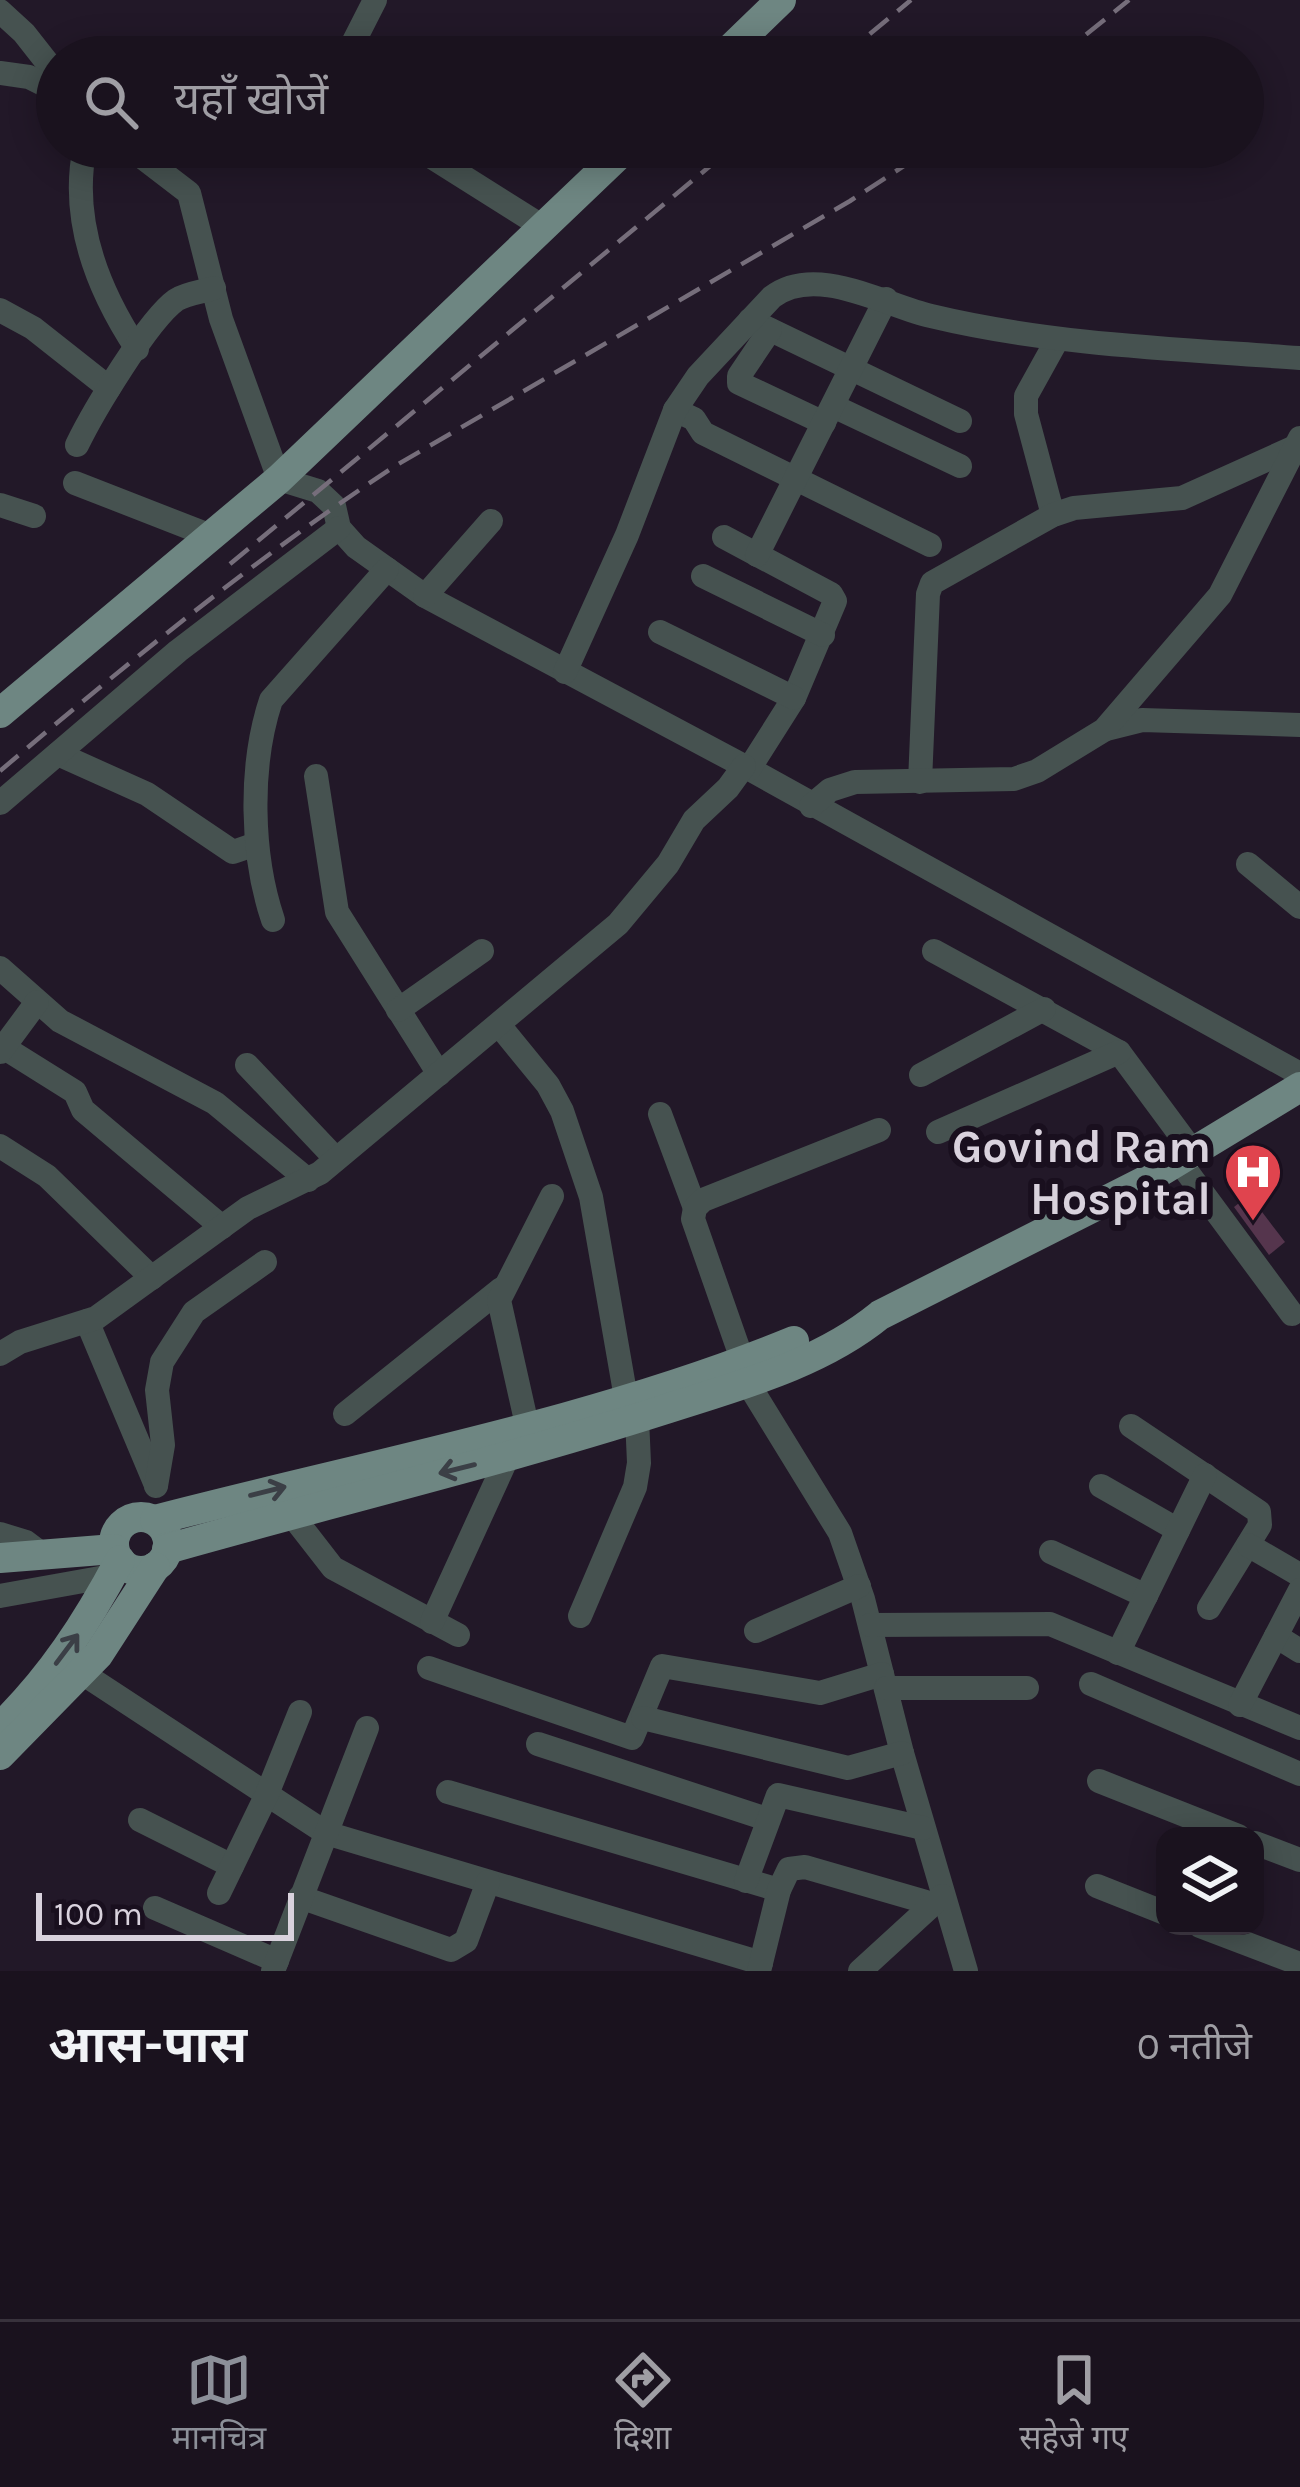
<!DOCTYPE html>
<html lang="hi">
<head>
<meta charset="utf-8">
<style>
	:root { --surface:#1a121e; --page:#231b27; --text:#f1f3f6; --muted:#9f9ea4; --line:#38323c; --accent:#8c9099 }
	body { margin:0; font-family:Karla,"Noto Sans Devanagari",sans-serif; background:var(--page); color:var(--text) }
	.controls { position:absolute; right:36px; bottom:36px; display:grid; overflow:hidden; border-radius:24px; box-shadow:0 6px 30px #0003 }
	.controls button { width:108px; height:108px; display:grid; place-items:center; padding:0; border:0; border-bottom:3px solid var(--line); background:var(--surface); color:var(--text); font:60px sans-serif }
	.scale { position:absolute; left:36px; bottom:30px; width:258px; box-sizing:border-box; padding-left:12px; border:6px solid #d9d2dd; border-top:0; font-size:33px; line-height:42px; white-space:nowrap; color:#d9d2dd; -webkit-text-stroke:9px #190f1e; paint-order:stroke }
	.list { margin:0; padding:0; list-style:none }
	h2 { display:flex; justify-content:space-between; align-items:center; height:156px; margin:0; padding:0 48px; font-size:51px }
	h2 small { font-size:39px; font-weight:400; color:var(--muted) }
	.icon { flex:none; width:66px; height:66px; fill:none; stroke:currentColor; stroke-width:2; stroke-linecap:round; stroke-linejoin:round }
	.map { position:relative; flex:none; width:1300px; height:1971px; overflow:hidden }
	.search { position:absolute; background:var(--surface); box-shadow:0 6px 30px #0003; left:36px; right:36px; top:36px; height:132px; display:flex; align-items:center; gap:30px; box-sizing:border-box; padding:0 42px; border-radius:66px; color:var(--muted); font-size:45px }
	.sheet { height:348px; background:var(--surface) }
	nav { display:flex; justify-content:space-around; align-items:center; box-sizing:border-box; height:168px; border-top:3px solid var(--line); background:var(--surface); font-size:33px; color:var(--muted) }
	nav a { display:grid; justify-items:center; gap:6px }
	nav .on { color:var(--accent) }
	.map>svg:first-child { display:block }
	.building { fill:#55354d }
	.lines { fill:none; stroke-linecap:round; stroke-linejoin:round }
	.minor { stroke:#465250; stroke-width:24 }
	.major { stroke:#6e8682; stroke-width:30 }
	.rail { stroke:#766e7b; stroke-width:4.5; stroke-dasharray:24 12; stroke-linecap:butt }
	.oneway { stroke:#3b3f46 }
	.labels { text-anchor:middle; stroke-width:12; stroke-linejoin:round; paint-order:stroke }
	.poi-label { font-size:45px; font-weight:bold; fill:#d9d2dd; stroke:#190f1e; text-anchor:end }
</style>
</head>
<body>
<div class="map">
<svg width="1300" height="1971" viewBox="0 0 1300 1971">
	<rect width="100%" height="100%" fill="#221828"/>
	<!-- building -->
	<polygon class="building" points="1249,1195 1285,1242 1269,1255 1234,1207"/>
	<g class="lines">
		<!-- minor -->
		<g class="minor">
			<polyline points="0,11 24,33 57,75"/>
			<polyline points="346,57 375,0"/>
			<polyline points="0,73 29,77 57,91"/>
			<path d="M85 147C70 219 98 290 137 349"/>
			<polyline points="129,147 189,193 221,319 279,479 318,491 334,506 339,528 356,547 425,596 744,766 1300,1074"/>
			<polyline points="416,147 543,227"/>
			<polyline points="0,310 33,328 109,388"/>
			<polyline points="750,320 960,421"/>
			<polyline points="770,330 739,376 739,383 824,423"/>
			<polyline points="833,406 960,466"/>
			<polyline points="675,410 694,419 703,433 930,545"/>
			<path d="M77 445C93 412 148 320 176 300 187 293 202 292 214 288"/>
			<polyline points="75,483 211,536"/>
			<polyline points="0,505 34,516"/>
			<polyline points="1053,515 1026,414 1026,396 1057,340"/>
			<polyline points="724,537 831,594 835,601 794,698 749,769"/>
			<polyline points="757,555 886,299"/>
			<polyline points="703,576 823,635"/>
			<polyline points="425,596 491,521"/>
			<polyline points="660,632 794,698"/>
			<path d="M565 672 627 535 675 410 698 376 772 297C816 263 886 306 931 316 1052 345 1176 349 1300 358"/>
			<polyline points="1106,729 1142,720 1300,725"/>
			<polyline points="58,754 147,794 233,852 256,844"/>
			<polyline points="316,776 337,912 439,1074"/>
			<polyline points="920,782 928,594 932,583 1053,515 1074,508 1182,498 1295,447"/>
			<polyline points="0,803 178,651 339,528"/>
			<polyline points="811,806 830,790 855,782 1014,779 1037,771 1104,730 1220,595 1300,438"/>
			<polyline points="1248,864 1300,907"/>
			<path d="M273 920C251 855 249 766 271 700L387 569"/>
			<polyline points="934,951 1119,1052 1193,1152"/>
			<polyline points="0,968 60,1021 215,1103 308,1180"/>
			<polyline points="398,1010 482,951"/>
			<polyline points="499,1025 548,1085 562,1111 591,1197 626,1398"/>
			<polyline points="3,1047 75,1092 83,1110 222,1227"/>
			<polyline points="0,1052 37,1002"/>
			<polyline points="247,1065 336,1159"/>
			<polyline points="921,1075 1044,1009"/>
			<polyline points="660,1114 695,1208"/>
			<polyline points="938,1132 1119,1052"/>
			<polyline points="0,1146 47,1176 152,1278"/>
			<polyline points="1179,1161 1292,1314"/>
			<polyline points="87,1321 156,1485"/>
			<polyline points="0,1354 20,1342 96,1318 248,1208 320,1173 618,924 668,864 694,820 728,788 744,766"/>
			<polyline points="743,1362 693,1219 695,1208 703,1200 879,1130"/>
			<polyline points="741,1372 840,1533 863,1599 902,1753 966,1971"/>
			<polyline points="345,1414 501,1289"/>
			<polyline points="527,1425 499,1300 552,1196"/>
			<polyline points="1131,1426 1259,1512 1260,1525 1209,1608"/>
			<polyline points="156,1486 163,1445 157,1390 162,1362 194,1312 265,1262"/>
			<polyline points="1101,1486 1178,1530"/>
			<polyline points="291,1514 333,1568 458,1635"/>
			<polyline points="0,1534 26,1542 42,1554"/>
			<polyline points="1248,1545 1300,1575"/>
			<polyline points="1051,1552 1146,1596"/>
			<polyline points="0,1596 111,1576"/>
			<polyline points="580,1616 635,1487 639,1463 637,1418"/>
			<polyline points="432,1622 508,1456"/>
			<polyline points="870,1625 1050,1624 1300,1728"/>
			<polyline points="756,1631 859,1586"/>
			<polyline points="1276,1636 1300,1651"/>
			<polyline points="1118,1653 1205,1475"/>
			<polyline points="429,1668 632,1738 662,1666 820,1693 882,1674"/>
			<polyline points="82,1673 326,1833 761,1963"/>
			<polyline points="1091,1684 1300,1774"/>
			<polyline points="886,1688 1027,1688"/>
			<polyline points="1240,1705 1300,1590"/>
			<polyline points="643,1718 848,1768 902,1753"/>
			<polyline points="538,1744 767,1819"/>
			<polyline points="1099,1781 1238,1836"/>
			<polyline points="448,1792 779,1890"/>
			<polyline points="140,1820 232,1866"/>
			<polyline points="1255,1843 1300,1860"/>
			<polyline points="746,1881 778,1795 923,1828"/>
			<polyline points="1097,1886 1165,1913"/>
			<polyline points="219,1893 267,1794 300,1712"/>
			<polyline points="300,1897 451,1950 466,1941 488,1882"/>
			<polyline points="155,1908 277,1961"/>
			<polyline points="1200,1926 1300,1964"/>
			<polyline points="273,1971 367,1728"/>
			<polyline points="759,1971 779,1890 789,1869 805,1867 933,1904"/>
			<polyline points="860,1971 942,1896"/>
		</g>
		<!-- major -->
		<g class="major">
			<polyline points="722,57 781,0"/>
			<polyline points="0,713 279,479 627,147"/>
			<circle cx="141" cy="1544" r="27"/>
			<path d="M155 1520C365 1465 594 1423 794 1341"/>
			<path d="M167 1549C332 1502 500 1462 663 1410 737 1386 819 1365 880 1315L1145 1181 1300 1087"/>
			<polyline points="0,1558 114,1549"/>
			<path d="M0 1727C51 1678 87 1622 120 1560"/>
			<polyline points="0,1755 98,1655 155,1567"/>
		</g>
		<!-- rail -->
		<g class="rail">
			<polyline points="842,57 911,0"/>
			<polyline points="1058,57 1129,0"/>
			<polyline points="230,564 733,147"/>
			<path d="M0 771C127 663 256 558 395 466L850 201 933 147"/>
		</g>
	</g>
	<!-- one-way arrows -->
	<defs><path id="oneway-shaft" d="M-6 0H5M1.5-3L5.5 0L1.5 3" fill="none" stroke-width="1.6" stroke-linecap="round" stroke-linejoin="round" transform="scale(3)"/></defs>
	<g class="oneway">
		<use href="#oneway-shaft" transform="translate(457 1469) rotate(166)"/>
		<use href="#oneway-shaft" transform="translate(268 1491) rotate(-14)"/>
		<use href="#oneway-shaft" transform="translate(67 1649) rotate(-53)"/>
	</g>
	<!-- icons -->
	<defs>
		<g id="hospital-pin" transform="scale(3)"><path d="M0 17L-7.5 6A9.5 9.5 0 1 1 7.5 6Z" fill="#e0444e" stroke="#190f1e"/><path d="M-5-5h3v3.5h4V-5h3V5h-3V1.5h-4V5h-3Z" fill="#fff"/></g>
	</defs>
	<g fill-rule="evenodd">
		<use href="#hospital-pin" x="1253" y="1172"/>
	</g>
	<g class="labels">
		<!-- poi labels -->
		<g class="poi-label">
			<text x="1211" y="1162">Govind Ram<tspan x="1211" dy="52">Hospital</tspan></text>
		</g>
	</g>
</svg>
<div class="controls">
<button><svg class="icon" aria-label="layers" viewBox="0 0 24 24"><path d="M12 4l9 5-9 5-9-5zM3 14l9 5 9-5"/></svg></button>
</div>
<div class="scale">100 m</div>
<div class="search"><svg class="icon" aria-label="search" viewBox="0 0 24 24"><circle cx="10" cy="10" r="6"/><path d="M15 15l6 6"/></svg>यहाँ खोजें</div>
</div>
<section class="sheet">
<h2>आस-पास<small>0 नतीजे</small></h2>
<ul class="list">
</ul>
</section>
<nav>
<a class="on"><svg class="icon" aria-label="map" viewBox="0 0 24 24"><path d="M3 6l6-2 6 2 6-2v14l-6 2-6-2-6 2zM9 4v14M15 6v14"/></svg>मानचित्र</a>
<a><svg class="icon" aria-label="directions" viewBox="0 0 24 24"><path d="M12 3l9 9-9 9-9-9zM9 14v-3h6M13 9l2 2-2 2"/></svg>दिशा</a>
<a><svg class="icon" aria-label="saved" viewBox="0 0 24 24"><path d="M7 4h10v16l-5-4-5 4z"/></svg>सहेजे गए</a>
</nav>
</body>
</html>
